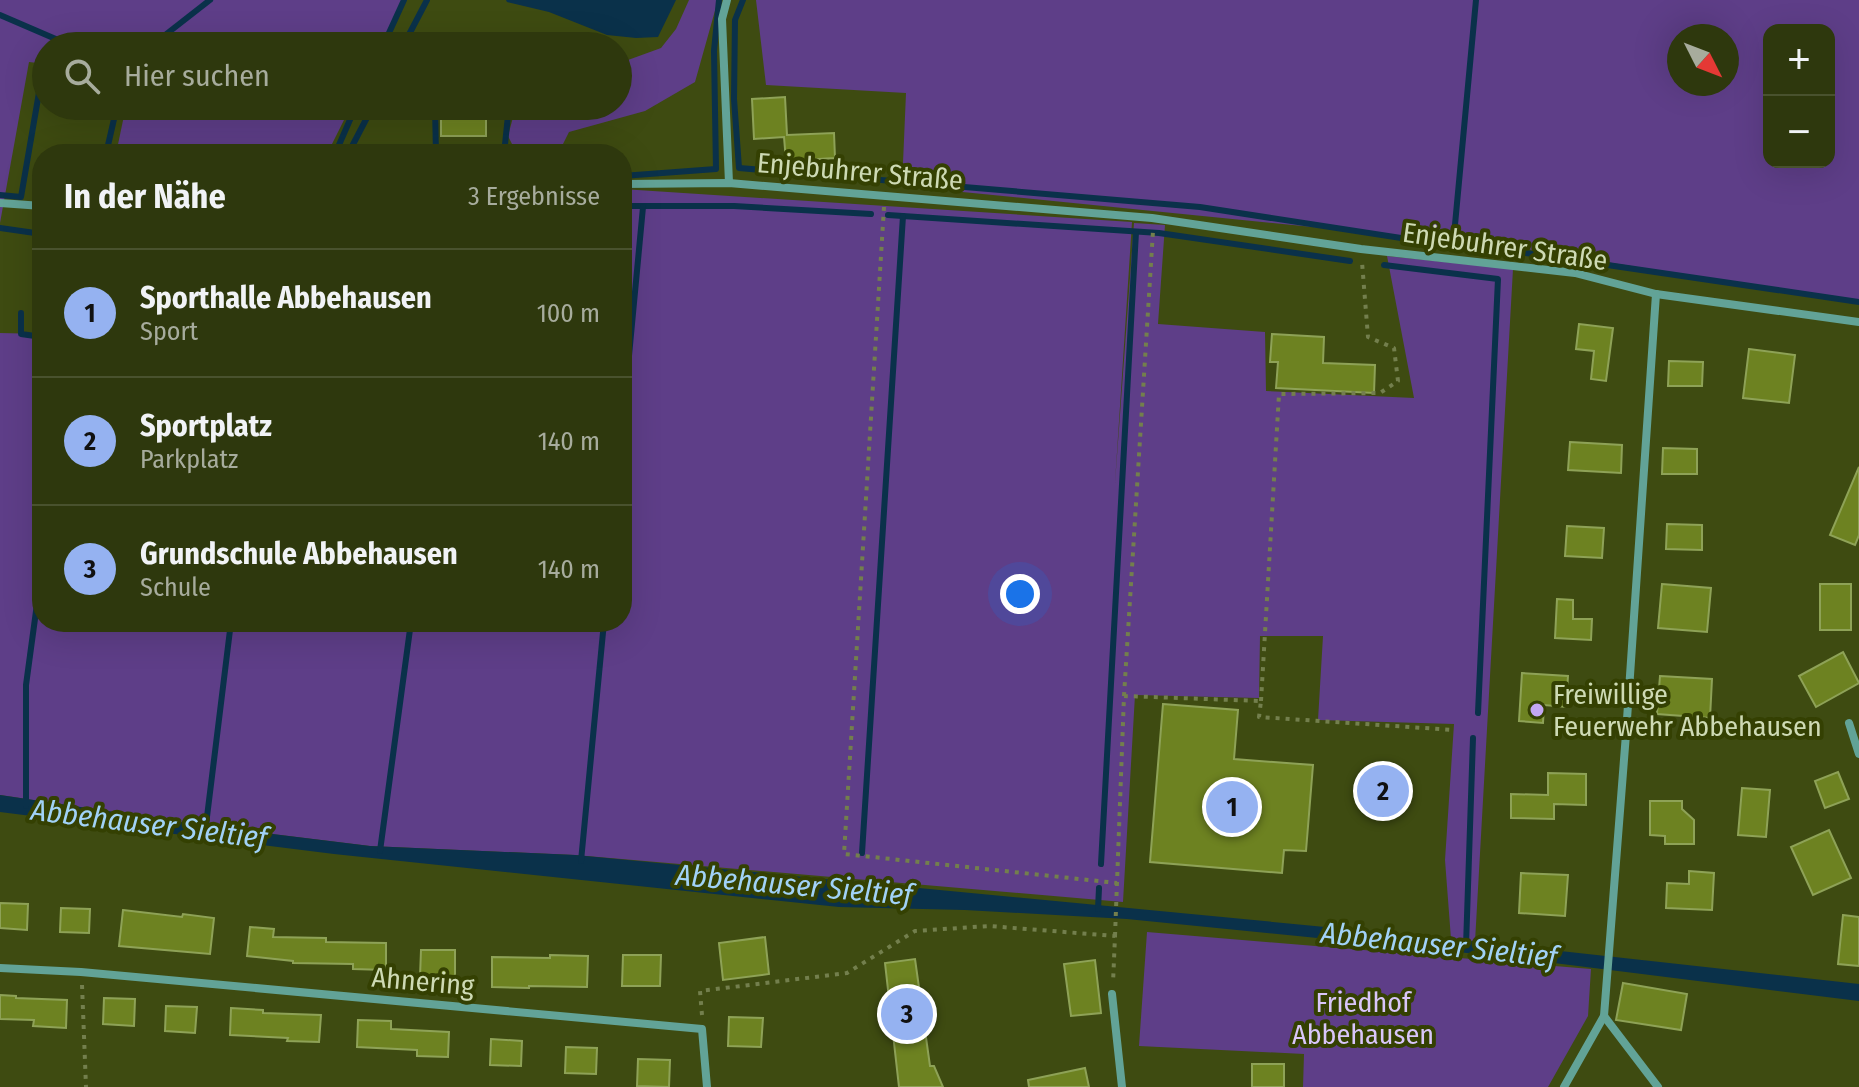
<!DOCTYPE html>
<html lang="de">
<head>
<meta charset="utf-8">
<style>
	:root { --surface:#2e380d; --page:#3a431b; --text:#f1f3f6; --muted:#a7ac9d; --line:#49522e; --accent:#95b2f1 }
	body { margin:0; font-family:"Fira Sans Condensed",sans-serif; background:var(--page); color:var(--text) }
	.controls { position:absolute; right:24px; top:24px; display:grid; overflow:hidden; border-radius:16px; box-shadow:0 8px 32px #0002 }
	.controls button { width:72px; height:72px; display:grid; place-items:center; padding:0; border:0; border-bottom:2px solid var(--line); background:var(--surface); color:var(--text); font:40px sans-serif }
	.compass { position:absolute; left:1667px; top:24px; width:72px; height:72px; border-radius:50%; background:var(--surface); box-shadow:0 8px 32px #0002; rotate:132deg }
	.you { position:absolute; left:1020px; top:594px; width:28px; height:28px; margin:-20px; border:6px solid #fff; border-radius:50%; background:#1a73e8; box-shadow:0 0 0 12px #1a73e833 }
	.badge { display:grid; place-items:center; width:52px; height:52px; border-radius:50%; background:var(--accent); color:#111; font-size:26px; font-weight:700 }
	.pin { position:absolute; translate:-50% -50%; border:4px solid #fff; box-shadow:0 2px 8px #0006 }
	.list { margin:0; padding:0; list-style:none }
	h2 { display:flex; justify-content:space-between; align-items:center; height:104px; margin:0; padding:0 32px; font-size:34px }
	h2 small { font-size:26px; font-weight:400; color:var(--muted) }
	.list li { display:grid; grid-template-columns:52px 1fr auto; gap:24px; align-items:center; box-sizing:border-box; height:128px; padding:0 32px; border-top:2px solid var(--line) }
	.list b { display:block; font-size:30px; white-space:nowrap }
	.list p { margin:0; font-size:26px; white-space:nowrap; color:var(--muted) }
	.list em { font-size:26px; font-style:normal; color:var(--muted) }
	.icon { flex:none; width:44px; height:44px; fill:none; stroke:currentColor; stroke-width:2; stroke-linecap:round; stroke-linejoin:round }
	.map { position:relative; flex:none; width:1859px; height:1087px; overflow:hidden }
	.search { position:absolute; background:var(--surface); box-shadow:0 8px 32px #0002; left:32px; top:32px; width:600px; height:88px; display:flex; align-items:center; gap:20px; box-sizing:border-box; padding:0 28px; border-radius:44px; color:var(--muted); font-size:30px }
	.panel { position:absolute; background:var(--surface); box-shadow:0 8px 32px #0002; left:32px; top:144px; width:600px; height:488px; border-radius:32px }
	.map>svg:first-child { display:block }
	.green { fill:#5e3e88; fill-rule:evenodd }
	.water { fill:#0a314a }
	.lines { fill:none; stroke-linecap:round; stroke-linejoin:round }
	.stream { stroke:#0a314a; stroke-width:6 }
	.building { fill:#6d8221; stroke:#8ea257; stroke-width:2 }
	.path { stroke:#737f4d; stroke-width:4; stroke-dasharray:4 6; stroke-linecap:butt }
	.minor { stroke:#62a397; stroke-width:8 }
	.poi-dot { fill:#c3a7f2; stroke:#344002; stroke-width:3 }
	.labels { text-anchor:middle; stroke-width:8; stroke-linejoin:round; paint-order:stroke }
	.street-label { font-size:28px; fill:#cedab4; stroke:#344002 }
	.poi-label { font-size:28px; fill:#cedab4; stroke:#344002; text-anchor:start }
	.park-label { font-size:28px; fill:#d9c6fa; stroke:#344002 }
	.water-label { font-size:30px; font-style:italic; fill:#a1d2f7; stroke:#344002 }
</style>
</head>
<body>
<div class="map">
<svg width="1859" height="1087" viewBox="0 0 1859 1087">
	<rect width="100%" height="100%" fill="#3e4b11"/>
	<!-- green -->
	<g class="green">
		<polygon points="0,0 403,0 380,46 46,46 46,64 29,62 0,223"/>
		<polygon points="689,0 718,0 695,82 645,111 569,132 558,154 517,154 508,136 516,106 618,106 618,59 628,60 661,48 676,29"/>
		<path d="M756 0H1859V303L1514 247 902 186 906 93 766 85ZM1769 30H1829V162H1769ZM1679 36H1727V84H1679Z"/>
		<polygon points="126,106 351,106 327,154 116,154"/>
		<polygon points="622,189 1132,222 1115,483 1134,223 1165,225 1158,324 1265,332 1266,391 1414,398 1387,256 1513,269 1475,942 1451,939 1445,860 1454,724 1318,720 1323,636 1260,636 1259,698 1135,695 1123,902 575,855 370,846 214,827 0,795 0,333 42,334 42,622 622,622"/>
		<polygon points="1147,932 1591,969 1588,1016 1548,1087 1303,1087 1304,1054 1139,1046"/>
	</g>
	<!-- water -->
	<g class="water">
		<polygon points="506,0 676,0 658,37 636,38 607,35 549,12 507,2"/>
		<polygon points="0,795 214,827 370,846 575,855 1451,939 1859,984 1859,1001 1507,957 1127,919 965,910 839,907 334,854 0,812"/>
	</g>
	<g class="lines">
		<!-- stream -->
		<g class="stream">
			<polyline points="743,0 735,20 734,99 739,168 1200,207 1453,246 1526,253 1859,302"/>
			<polyline points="0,15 72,46"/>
			<polyline points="151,46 210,0"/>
			<polyline points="383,46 404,0"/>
			<polyline points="403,46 427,0"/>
			<polyline points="435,106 436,154"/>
			<polyline points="106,154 117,106"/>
			<polyline points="335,154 356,106"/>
			<polyline points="348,154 373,106"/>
			<polyline points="504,154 509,106"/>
			<polyline points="622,176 716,169 714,51 719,0"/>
			<polyline points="0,195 21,197 46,52"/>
			<polyline points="622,206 734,206 871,214"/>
			<polyline points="888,215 1159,233 1350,261"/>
			<polyline points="0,228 42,234"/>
			<polyline points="1453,246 1476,0"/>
			<polyline points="1384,265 1498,279 1478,713"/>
			<polyline points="21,313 21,334 42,337"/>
			<polyline points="622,430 643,207"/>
			<polyline points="26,806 26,685 42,567"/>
			<polyline points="205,833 231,622"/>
			<polyline points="380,851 411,622"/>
			<polyline points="862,853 903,216"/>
			<polyline points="581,861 604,622"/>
			<polyline points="1101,864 1136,232"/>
			<polyline points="1098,909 1099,888"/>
			<polyline points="1466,946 1473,738"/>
		</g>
	</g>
	<!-- building -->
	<g class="building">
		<polygon points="785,97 787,135 834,133 835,158 786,161 784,137 754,139 752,99"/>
		<rect x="441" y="106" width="45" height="30"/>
		<polygon points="1579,324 1613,328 1606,381 1591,379 1594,351 1576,349"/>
		<polygon points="1272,334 1324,337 1323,363 1375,365 1374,393 1276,388 1278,362 1270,362"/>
		<polygon points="1749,349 1795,355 1789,403 1743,398"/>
		<polygon points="1669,361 1703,362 1702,386 1668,386"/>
		<polygon points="1570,442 1622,445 1621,473 1568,470"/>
		<polygon points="1663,448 1697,449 1697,474 1662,474"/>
		<polygon points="1859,467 1859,535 1855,545 1830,535"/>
		<polygon points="1667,524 1702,525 1702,550 1666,549"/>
		<polygon points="1567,526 1604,528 1602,558 1565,556"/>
		<polygon points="1662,584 1711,588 1707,632 1658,628"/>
		<rect x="1820" y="584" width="31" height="46"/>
		<polygon points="1557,599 1573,600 1573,619 1592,619 1591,640 1555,638"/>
		<polygon points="1843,652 1859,683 1816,707 1799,676"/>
		<polygon points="1522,673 1568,676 1566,707 1544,705 1543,723 1519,721"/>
		<polygon points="1660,676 1712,679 1710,718 1657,714"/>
		<polygon points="1163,704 1238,710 1234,759 1313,765 1306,851 1284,850 1282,873 1150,862"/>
		<polygon points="1838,772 1849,799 1825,808 1815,781"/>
		<polygon points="1548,773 1586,774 1586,805 1554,804 1554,819 1511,818 1511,794 1548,795"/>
		<polygon points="1742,788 1770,790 1766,837 1738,835"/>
		<polygon points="1650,801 1682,801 1682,809 1694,820 1694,844 1665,844 1665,836 1650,835"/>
		<polygon points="1829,830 1851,878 1813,895 1791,847"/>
		<polygon points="1689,871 1714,873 1712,910 1666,908 1667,883 1689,884"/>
		<polygon points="1521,873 1568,875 1565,916 1519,913"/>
		<polygon points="0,903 28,904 27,930 0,928"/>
		<polygon points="61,908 90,909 89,933 60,932"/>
		<polygon points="123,910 182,917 183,914 214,918 210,954 119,946"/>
		<polygon points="1843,915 1859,917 1859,966 1838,964"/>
		<polygon points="250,927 274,929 273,937 326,938 326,942 386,943 386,970 353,969 353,964 293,963 293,961 247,956"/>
		<polygon points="765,937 769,974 723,980 719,943"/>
		<polygon points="421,950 455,950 455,978 420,977"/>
		<polygon points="550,955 588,956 587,987 529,986 529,988 492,987 492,957 550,958"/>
		<polygon points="623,955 661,955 660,986 622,986"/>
		<polygon points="915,959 930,1066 934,1066 943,1087 899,1087 885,963"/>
		<polygon points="1095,960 1101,1013 1071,1016 1064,964"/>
		<polygon points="1623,983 1687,994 1681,1030 1616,1020"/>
		<polygon points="0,995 16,996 16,998 67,1000 66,1028 33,1026 34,1020 0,1019"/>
		<polygon points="104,998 135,999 134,1026 103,1024"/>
		<polygon points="166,1006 197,1007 195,1033 165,1031"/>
		<polygon points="231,1008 263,1010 263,1013 321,1015 319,1042 287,1041 288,1038 230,1035"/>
		<polygon points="729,1017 763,1018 761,1047 728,1046"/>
		<polygon points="358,1020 391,1021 391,1029 449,1032 448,1057 417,1056 417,1050 357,1047"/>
		<polygon points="491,1039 522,1041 521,1066 490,1065"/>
		<polygon points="566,1047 597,1048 596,1074 565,1073"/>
		<polygon points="638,1059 670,1060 669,1087 637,1086"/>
		<rect x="1252" y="1064" width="32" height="23"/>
		<polygon points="1085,1068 1089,1087 1029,1087 1028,1080"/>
	</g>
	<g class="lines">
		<!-- path -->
		<g class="path">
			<polyline points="884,207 844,854 1117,883"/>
			<polyline points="1124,696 1153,231"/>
			<polyline points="1261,701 1279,394 1380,393 1398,381 1394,348 1368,337 1362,262"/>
			<polyline points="1115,936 1124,696 1261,701 1259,717 1454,730"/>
			<polyline points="82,985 86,1087"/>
			<polyline points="702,1015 700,991 847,973 915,931 989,926 1115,936 1113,983"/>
		</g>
		<!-- minor -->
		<g class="minor">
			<polyline points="727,0 722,19 729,183"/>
			<polyline points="622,184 729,183 1152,218 1361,249 1575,273 1656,294 1859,322"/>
			<polyline points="0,203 42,206"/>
			<polyline points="1656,294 1626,734 1604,1016 1658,1087"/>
			<polyline points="1849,723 1859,754"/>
			<polyline points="0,968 81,972 702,1029 707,1087"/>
			<polyline points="1112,994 1122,1087"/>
			<polyline points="1564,1087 1604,1016"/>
		</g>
	</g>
	<!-- markers -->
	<circle class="poi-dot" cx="1537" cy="710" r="8"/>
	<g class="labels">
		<!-- street labels -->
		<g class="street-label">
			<text transform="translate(860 171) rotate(5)" y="10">Enjebuhrer Straße</text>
			<text transform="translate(1505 246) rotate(8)" y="10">Enjebuhrer Straße</text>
			<text transform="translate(423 981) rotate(5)" y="10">Ahnering</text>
		</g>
		<!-- poi labels -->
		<g class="poi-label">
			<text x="1553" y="704">Freiwillige<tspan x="1553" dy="32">Feuerwehr Abbehausen</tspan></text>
		</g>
		<!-- park labels -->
		<g class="park-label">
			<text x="1363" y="1012">Friedhof<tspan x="1363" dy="32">Abbehausen</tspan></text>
		</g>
		<!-- water labels -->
		<g class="water-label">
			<text transform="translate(149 824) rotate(7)" y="10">Abbehauser Sieltief</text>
			<text transform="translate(794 885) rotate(5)" y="10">Abbehauser Sieltief</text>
			<text transform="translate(1439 945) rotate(6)" y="10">Abbehauser Sieltief</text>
		</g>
	</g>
</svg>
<div class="controls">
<button>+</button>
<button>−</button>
</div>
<svg class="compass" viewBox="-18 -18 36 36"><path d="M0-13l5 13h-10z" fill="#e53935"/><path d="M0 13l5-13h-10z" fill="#a7ac9d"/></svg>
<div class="you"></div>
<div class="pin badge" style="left:1232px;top:807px">1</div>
<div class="pin badge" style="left:1383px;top:791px">2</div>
<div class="pin badge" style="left:907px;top:1014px">3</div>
<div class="search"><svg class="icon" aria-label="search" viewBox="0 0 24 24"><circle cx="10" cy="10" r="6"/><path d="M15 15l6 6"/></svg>Hier suchen</div>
<section class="panel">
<h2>In der Nähe<small>3 Ergebnisse</small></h2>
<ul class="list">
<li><span class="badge">1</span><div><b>Sporthalle Abbehausen</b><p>Sport</p></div><em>100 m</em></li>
<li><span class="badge">2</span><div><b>Sportplatz</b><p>Parkplatz</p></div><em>140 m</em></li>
<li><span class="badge">3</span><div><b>Grundschule Abbehausen</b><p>Schule</p></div><em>140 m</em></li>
</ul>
</section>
</div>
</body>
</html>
